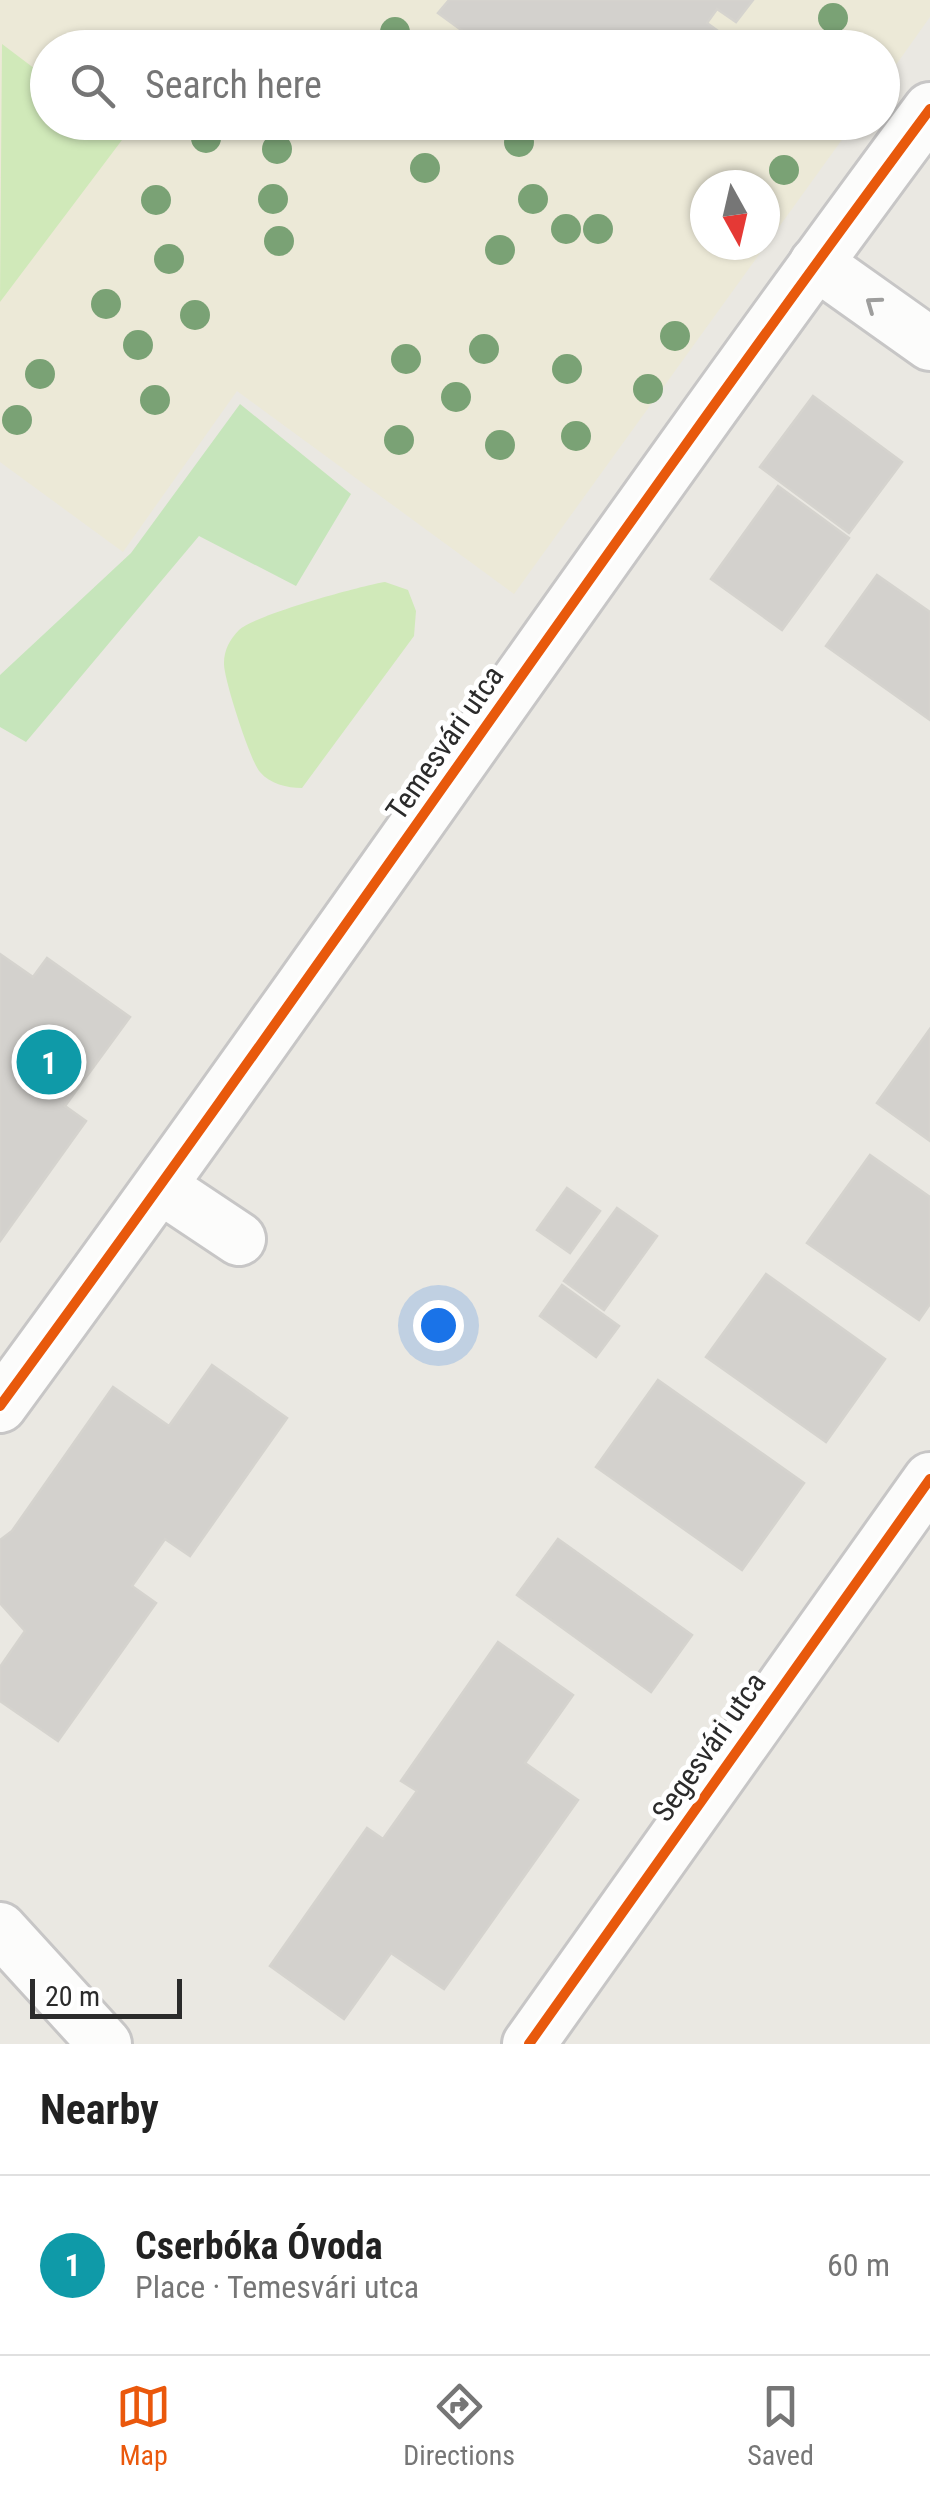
<!DOCTYPE html>
<html lang="en">
<head>
<meta charset="utf-8">
<style>
	:root { --surface:#fff; --page:#f2f2f2; --text:#222; --muted:#767676; --line:#e0e0e0; --accent:#ea580c }
	body { margin:0; font-family:"Roboto Condensed",sans-serif; background:var(--page); color:var(--text) }
	.compass { position:absolute; left:690px; top:170px; width:90px; height:90px; border-radius:50%; background:var(--surface); box-shadow:0 2px 8px #0004; rotate:172deg }
	.scale { position:absolute; left:30px; bottom:25px; width:152px; box-sizing:border-box; padding-left:10px; border:5px solid #2b2b2b; border-top:0; font-size:28px; line-height:35px; white-space:nowrap; color:#2b2b2b; -webkit-text-stroke:8px #fff; paint-order:stroke }
	.you { position:absolute; left:438px; top:1325px; width:35px; height:35px; margin:-25px; border:8px solid #fff; border-radius:50%; background:#1a73e8; box-shadow:0 0 0 15px #1a73e833 }
	.badge { display:grid; place-items:center; width:65px; height:65px; border-radius:50%; background:var(--accent); color:#fff; font-size:32px; font-weight:700 }
	.pin { position:absolute; translate:-50% -50%; border:5px solid #fff; box-shadow:0 2px 10px #0006 }
	.list { margin:0; padding:0; list-style:none }
	h2 { display:flex; justify-content:space-between; align-items:center; height:130px; margin:0; padding:0 40px; font-size:42px }
	h2 small { font-size:32px; font-weight:400; color:var(--muted) }
	.list li { display:grid; grid-template-columns:65px 1fr auto; gap:30px; align-items:center; box-sizing:border-box; height:180px; padding:0 40px; border-top:2px solid var(--line) }
	.list b { display:block; font-size:38px; white-space:nowrap }
	.list p { margin:0; font-size:32px; white-space:nowrap; color:var(--muted) }
	.list em { font-size:32px; font-style:normal; color:var(--muted) }
	.icon { flex:none; width:55px; height:55px; fill:none; stroke:currentColor; stroke-width:2; stroke-linecap:round; stroke-linejoin:round }
	.map { position:relative; flex:none; width:930px; height:2044px; overflow:hidden }
	.search { position:absolute; background:var(--surface); box-shadow:0 2px 8px #0004; left:30px; right:30px; top:30px; height:110px; display:flex; align-items:center; gap:25px; box-sizing:border-box; padding:0 35px; border-radius:55px; color:var(--muted); font-size:38px }
	.sheet { height:310px; background:var(--surface) }
	nav { display:flex; justify-content:space-around; align-items:center; box-sizing:border-box; height:140px; border-top:2px solid var(--line); background:var(--surface); font-size:28px; color:var(--muted) }
	nav a { display:grid; justify-items:center; gap:5px }
	nav .on { color:var(--accent) }
	.map>svg:first-child { display:block }
	.education { fill:#ece9d7; fill-rule:evenodd }
	.green { fill:#c6e5bb }
	.pitch { fill:#d0e9b9 }
	.building { fill:#d3d1cd; stroke:#d5d3ce; stroke-width:2.5 }
	.lines { fill:none; stroke-linecap:round; stroke-linejoin:round }
	.minor-casing { stroke:#c7c6c6; stroke-width:58 }
	.minor { stroke:#fcfcfb; stroke-width:52 }
	.cycleway-casing { stroke:#fff; stroke-width:16 }
	.cycleway { stroke:#e8590c; stroke-width:10 }
	.tree { fill:#7aa275 }
	.oneway { stroke:#9e9e9d }
	.labels { text-anchor:middle; stroke-width:10; stroke-linejoin:round; paint-order:stroke }
	.street-label { font-size:30px; fill:#2b2b2b; stroke:#fff }
</style>
</head>
<body>
<div class="map">
<svg width="930" height="2044" viewBox="0 0 930 2044">
	<rect width="100%" height="100%" fill="#eae8e2"/>
	<!-- education -->
	<path class="education" d="M0 0H930V17L883 83 882 48H48V122L854 123 514 594 237 391 123 552 0 462ZM705 185H765V245H705Z"/>
	<!-- green -->
	<polygon class="green" points="240,404 351,494 296,586 199,536 26,742 0,727 0,675 131,553"/>
	<!-- pitch -->
	<g class="pitch">
		<polygon points="2,44 47,78 48,122 107,123 125,136 0,302"/>
		<path d="M385 582 408 590 416 611 414 636 302 788C287 788 270 784 260 772 251 763 223 677 224 663 224 650 230 639 239 630 255 615 360 586 385 582Z"/>
	</g>
	<!-- building -->
	<g class="building">
		<polygon points="449,0 753,0 736,22 717,9 707,23 725,36 717,48 627,48 618,43 587,48 486,48 438,13"/>
		<polygon points="813,396 902,462 849,533 760,467"/>
		<polygon points="778,486 849,538 782,630 711,579"/>
		<polygon points="877,575 930,612 930,720 826,646"/>
		<polygon points="0,954 33,977 47,958 130,1017 65,1106 86,1121 0,1241"/>
		<polygon points="930,1029 930,1141 877,1103"/>
		<polygon points="870,1155 930,1197 930,1304 919,1320 807,1243"/>
		<polygon points="567,1188 600,1211 570,1253 537,1230"/>
		<polygon points="617,1208 657,1236 604,1310 564,1281"/>
		<polygon points="766,1274 885,1359 826,1442 706,1357"/>
		<polygon points="562,1285 619,1326 596,1357 540,1316"/>
		<polygon points="212,1365 287,1418 190,1556 165,1539 132,1586 156,1603 58,1741 0,1701 0,1667 25,1631 0,1603 0,1540 12,1531 113,1387 169,1426"/>
		<polygon points="658,1380 804,1483 742,1570 596,1467"/>
		<polygon points="558,1539 692,1635 651,1692 517,1595"/>
		<polygon points="498,1642 573,1695 525,1763 578,1800 444,1989 391,1953 344,2019 270,1966 367,1828 383,1839 417,1791 401,1781"/>
	</g>
	<g class="lines">
		<!-- minor casing -->
		<g class="minor-casing">
			<g id="minor">
				<polyline points="816,263 930,344"/>
				<polyline points="161,1187 239,1239"/>
				<path d="M0 1406C315 977 613 536 930 109"/>
				<polyline points="0,1929 105,2044"/>
				<polyline points="529,2044 930,1479"/>
			</g>
		</g>
		<!-- minor -->
		<use href="#minor" class="minor"/>
		<!-- cycleway casing -->
		<g class="cycleway-casing">
			<g id="cycleway">
				<path d="M0 1406C315 977 613 536 930 109"/>
				<polyline points="529,2044 930,1479"/>
			</g>
		</g>
		<!-- cycleway -->
		<use href="#cycleway" class="cycleway"/>
	</g>
	<!-- trees -->
	<g class="tree">
		<circle cx="833" cy="18" r="15"/>
		<circle cx="395" cy="32" r="15"/>
		<circle cx="206" cy="138" r="15"/>
		<circle cx="519" cy="142" r="15"/>
		<circle cx="277" cy="149" r="15"/>
		<circle cx="425" cy="168" r="15"/>
		<circle cx="784" cy="170" r="15"/>
		<circle cx="273" cy="199" r="15"/>
		<circle cx="533" cy="199" r="15"/>
		<circle cx="156" cy="200" r="15"/>
		<circle cx="566" cy="229" r="15"/>
		<circle cx="598" cy="229" r="15"/>
		<circle cx="279" cy="241" r="15"/>
		<circle cx="500" cy="250" r="15"/>
		<circle cx="169" cy="259" r="15"/>
		<circle cx="106" cy="304" r="15"/>
		<circle cx="195" cy="315" r="15"/>
		<circle cx="675" cy="336" r="15"/>
		<circle cx="138" cy="345" r="15"/>
		<circle cx="484" cy="349" r="15"/>
		<circle cx="406" cy="359" r="15"/>
		<circle cx="567" cy="369" r="15"/>
		<circle cx="40" cy="374" r="15"/>
		<circle cx="648" cy="389" r="15"/>
		<circle cx="456" cy="397" r="15"/>
		<circle cx="155" cy="400" r="15"/>
		<circle cx="17" cy="420" r="15"/>
		<circle cx="576" cy="436" r="15"/>
		<circle cx="399" cy="440" r="15"/>
		<circle cx="500" cy="445" r="15"/>
	</g>
	<!-- one-way arrows -->
	<defs><path id="oneway-chevron" d="M-2-3.5L2.5 0L-2 3.5" fill="none" stroke-width="1.6" stroke-linecap="round" stroke-linejoin="round" transform="scale(2.5)"/></defs>
	<use class="oneway" href="#oneway-chevron" transform="translate(873 304) rotate(-144)"/>
	<g class="labels">
		<!-- street labels -->
		<g class="street-label">
			<text transform="translate(445 743) rotate(-55)" y="10">Temesvári utca</text>
			<text transform="translate(709 1747) rotate(-55)" y="10">Segesvári utca</text>
		</g>
	</g>
</svg>
<svg class="compass" viewBox="-18 -18 36 36"><path d="M0-13l5 13h-10z" fill="#e53935"/><path d="M0 13l5-13h-10z" fill="#767676"/></svg>
<div class="scale">20 m</div>
<div class="you"></div>
<div class="pin badge" style="left:49px;top:1062px;background:#0f9aa8">1</div>
<div class="search"><svg class="icon" aria-label="search" viewBox="0 0 24 24"><circle cx="10" cy="10" r="6"/><path d="M15 15l6 6"/></svg>Search here</div>
</div>
<section class="sheet">
<h2>Nearby<small></small></h2>
<ul class="list">
<li><span class="badge" style="background:#0f9aa8">1</span><div><b>Cserbóka Óvoda</b><p>Place · Temesvári utca</p></div><em>60 m</em></li>
</ul>
</section>
<nav>
<a class="on"><svg class="icon" aria-label="map" viewBox="0 0 24 24"><path d="M3 6l6-2 6 2 6-2v14l-6 2-6-2-6 2zM9 4v14M15 6v14"/></svg>Map</a>
<a><svg class="icon" aria-label="directions" viewBox="0 0 24 24"><path d="M12 3l9 9-9 9-9-9zM9 14v-3h6M13 9l2 2-2 2"/></svg>Directions</a>
<a><svg class="icon" aria-label="saved" viewBox="0 0 24 24"><path d="M7 4h10v16l-5-4-5 4z"/></svg>Saved</a>
</nav>
</body>
</html>
